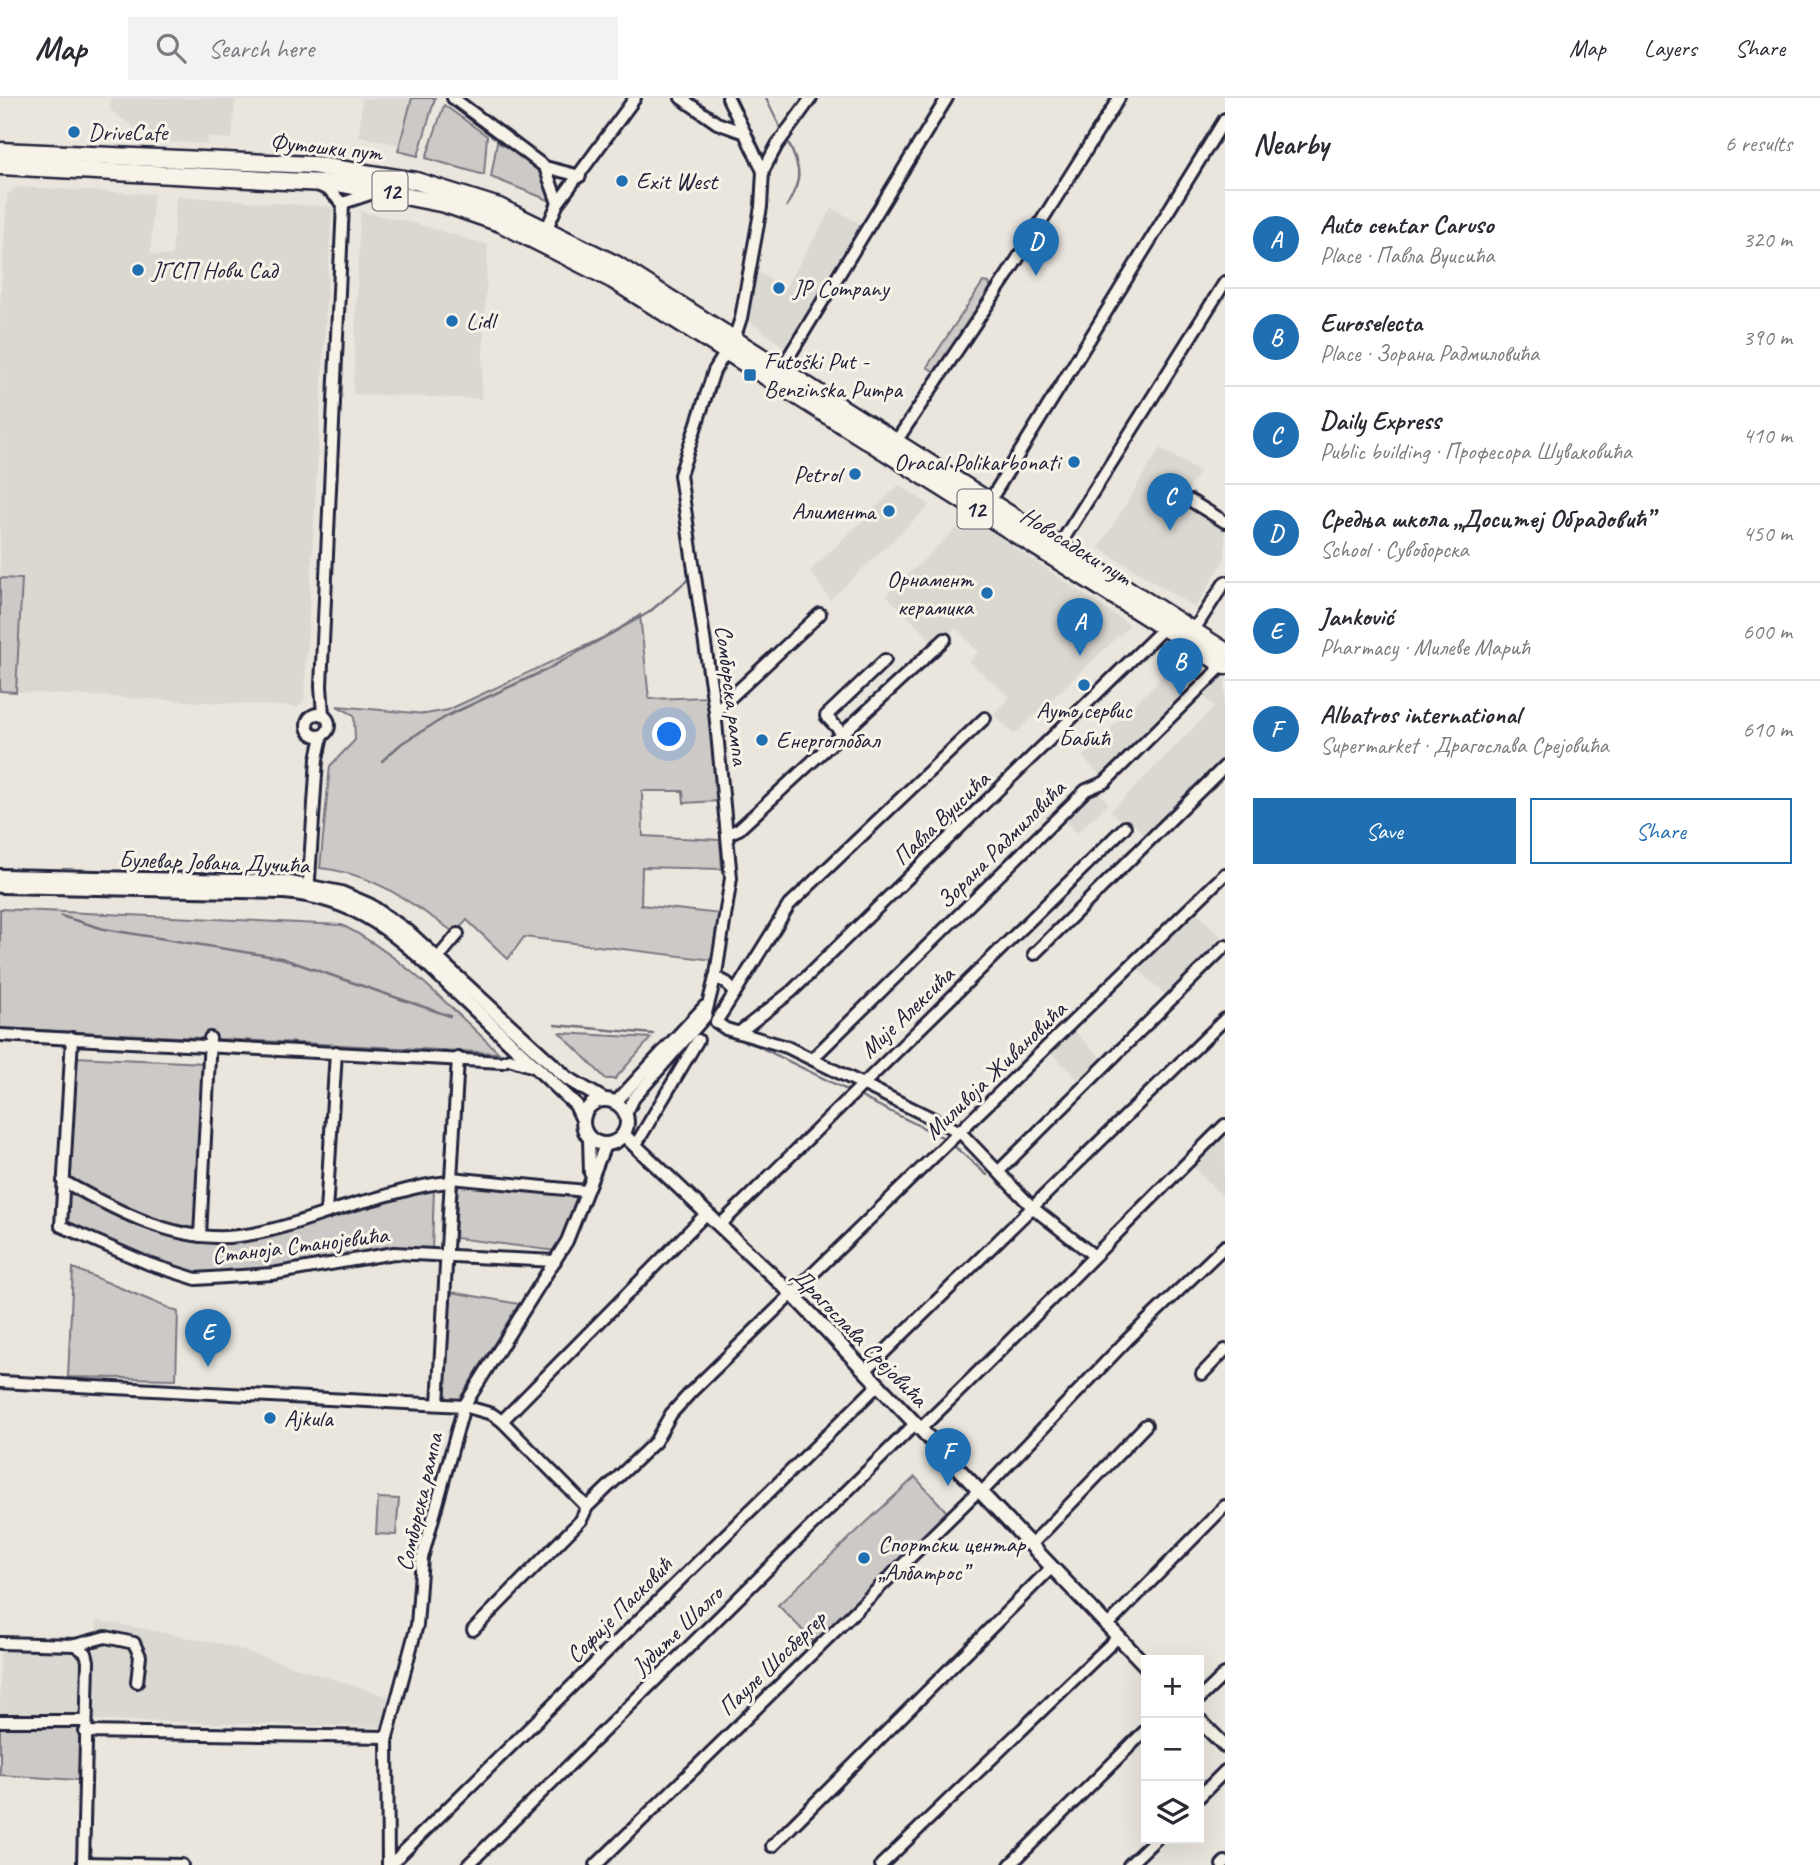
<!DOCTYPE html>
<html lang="en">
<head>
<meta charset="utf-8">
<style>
	:root { --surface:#fff; --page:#f2f2f3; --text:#2b2b33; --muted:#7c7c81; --line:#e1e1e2; --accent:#1f6fb2 }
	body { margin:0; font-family:Caveat,sans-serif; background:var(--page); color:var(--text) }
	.controls { position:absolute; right:21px; bottom:21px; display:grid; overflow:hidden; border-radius:0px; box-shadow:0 7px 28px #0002 }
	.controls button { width:63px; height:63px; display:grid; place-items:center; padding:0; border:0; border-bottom:2px solid var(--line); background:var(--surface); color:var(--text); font:35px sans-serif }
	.you { position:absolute; left:670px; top:637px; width:24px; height:24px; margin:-18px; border:5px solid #fff; border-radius:50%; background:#1a73e8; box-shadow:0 0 0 10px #1a73e833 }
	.badge { display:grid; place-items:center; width:46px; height:46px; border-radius:50%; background:var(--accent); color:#fff; font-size:23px; font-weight:700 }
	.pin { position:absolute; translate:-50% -58px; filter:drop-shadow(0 2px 4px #0008) }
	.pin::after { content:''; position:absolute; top:37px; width:24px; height:21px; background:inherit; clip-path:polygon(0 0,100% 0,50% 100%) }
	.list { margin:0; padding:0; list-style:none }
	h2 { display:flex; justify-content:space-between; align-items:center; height:91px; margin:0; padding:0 28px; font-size:30px }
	h2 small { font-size:23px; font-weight:400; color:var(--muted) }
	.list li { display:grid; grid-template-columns:46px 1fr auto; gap:21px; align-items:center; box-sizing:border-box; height:98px; padding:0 28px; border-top:2px solid var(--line) }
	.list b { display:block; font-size:26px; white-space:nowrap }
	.list p { margin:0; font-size:23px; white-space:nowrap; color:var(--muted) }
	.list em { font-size:23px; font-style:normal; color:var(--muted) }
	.actions { display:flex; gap:14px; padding:21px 28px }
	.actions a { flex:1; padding:16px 0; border:2px solid var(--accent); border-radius:0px; text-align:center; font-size:24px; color:var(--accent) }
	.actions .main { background:var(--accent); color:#fff }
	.icon { flex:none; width:38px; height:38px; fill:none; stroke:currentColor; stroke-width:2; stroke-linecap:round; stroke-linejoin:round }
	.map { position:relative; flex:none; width:1225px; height:1767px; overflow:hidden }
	header { display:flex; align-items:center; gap:42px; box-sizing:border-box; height:98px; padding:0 35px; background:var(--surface); border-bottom:2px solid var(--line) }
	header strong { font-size:33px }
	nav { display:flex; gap:38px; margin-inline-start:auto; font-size:24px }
	.search { width:490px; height:63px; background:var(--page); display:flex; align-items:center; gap:18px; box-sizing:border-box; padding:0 24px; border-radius:0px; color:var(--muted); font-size:26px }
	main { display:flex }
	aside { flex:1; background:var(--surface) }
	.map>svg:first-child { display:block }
	.built { fill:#dbd8d2 }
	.green { fill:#cdc9c6; stroke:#787680; stroke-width:2 }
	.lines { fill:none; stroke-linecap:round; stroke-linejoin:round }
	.stream { stroke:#716f7b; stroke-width:2.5 }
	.minor-casing { stroke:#22223b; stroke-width:16 }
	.tertiary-casing { stroke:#22223b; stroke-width:18 }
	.primary-casing { stroke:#22223b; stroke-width:21 }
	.minor { stroke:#f7f3e8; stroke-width:10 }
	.tertiary { stroke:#f7f3e8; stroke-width:12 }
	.primary { stroke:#f7f3e8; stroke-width:16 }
	.poi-dot { fill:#1f6fb2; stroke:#f7f3e8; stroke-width:2.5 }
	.labels { text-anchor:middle; stroke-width:6; stroke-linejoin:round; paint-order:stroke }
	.shield { fill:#f7f3e8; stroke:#62616f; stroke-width:2 }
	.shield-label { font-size:23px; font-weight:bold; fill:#22223b }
	.poi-label { font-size:24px; fill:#22223b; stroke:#f7f3e8; text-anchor:start }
	.street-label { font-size:24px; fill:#22223b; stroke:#f7f3e8 }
</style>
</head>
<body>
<header>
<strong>Map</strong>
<div class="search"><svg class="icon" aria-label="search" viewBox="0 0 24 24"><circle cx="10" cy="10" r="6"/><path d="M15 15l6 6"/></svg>Search here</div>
<nav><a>Map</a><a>Layers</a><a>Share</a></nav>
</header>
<main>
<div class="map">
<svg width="1225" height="1767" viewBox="0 0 1225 1767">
	<rect width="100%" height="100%" fill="#eae6de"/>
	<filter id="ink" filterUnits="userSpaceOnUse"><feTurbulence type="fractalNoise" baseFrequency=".0143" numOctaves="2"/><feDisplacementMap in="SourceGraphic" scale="14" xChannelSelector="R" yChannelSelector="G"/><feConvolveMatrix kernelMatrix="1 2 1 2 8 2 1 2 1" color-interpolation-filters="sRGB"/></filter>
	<g filter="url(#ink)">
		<!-- built -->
		<g class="built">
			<polygon points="111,0 235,0 232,41 208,39 207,46 153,43 110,12"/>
			<polygon points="362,0 412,0 400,47 359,38"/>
			<polygon points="17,89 153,96 151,156 172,158 176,98 332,109 304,602 298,609 0,593 0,209 7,97"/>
			<polygon points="832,110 860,126 785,250 747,221 757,174 785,190"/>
			<polygon points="360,113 410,124 488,147 481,301 353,296"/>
			<polygon points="1160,350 1199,374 1182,402 1225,428 1225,461 1195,510 1099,450"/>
			<polygon points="899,387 930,407 830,502 810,473"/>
			<polygon points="969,419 1130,527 1014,637 993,616 1010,599 969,564 978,554 956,530 936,547 886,497"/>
			<polygon points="1183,558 1210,574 1104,681 1082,659"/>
			<polygon points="1219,577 1225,581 1225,662 1146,739 1133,725 1128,730 1111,713 1215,608 1199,595"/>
			<polygon points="1095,691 1109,705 1077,735 1063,721"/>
			<polygon points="1194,811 1225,843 1169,900 1137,870"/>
			<polygon points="1071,930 1105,964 1083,986 1049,953"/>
			<polygon points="1225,1034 1225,1101 1191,1067"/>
			<polygon points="97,1522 222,1546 390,1599 382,1629 92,1622"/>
			<polygon points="0,1548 85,1549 82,1628 0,1629"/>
		</g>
		<!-- green -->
		<g class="green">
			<polygon points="412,0 435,0 418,58 398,53"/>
			<polygon points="444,7 487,38 484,77 426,60"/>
			<path d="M497 44C532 60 540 67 551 103L491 79Z"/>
			<polygon points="983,184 989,185 992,195 938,276 927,269"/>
			<polygon points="0,480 22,481 16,594 0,593"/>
			<path d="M640 517 649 601 708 599 719 703 684 705 683 693H642L643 738 720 742 722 771 642 769 641 807 721 816 713 862 524 839 508 861 467 822 455 835C411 805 374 775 320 770L330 668 355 642 354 617 337 608 426 616 448 612 613 535Z"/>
			<path d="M0 811 342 827C403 858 450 909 499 955L0 930Z"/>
			<polygon points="560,935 651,940 615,981 606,981"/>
			<path d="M75 959 206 965 197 1133C149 1122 109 1104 67 1080Z"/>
			<polygon points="458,1085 581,1096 556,1153 455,1140"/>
			<polygon points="67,1088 145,1127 238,1143 278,1135 434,1089 432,1152 371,1154 270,1174 199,1178 152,1162 64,1125"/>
			<polygon points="73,1170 178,1214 176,1281 68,1279"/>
			<polygon points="451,1194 519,1206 458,1303 445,1299"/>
			<polygon points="915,1379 947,1414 816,1546 778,1507"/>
			<polygon points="378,1400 399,1401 396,1437 376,1436"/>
			<polygon points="82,1628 78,1682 0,1677 0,1629"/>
		</g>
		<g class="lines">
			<!-- stream -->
			<g class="stream">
				<polyline points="766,0 781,31"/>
				<path d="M787 108C802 81 802 73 788 44"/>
				<polyline points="678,394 680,416"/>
				<polyline points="382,663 402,645 449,617 546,572 648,515 690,480"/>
				<polyline points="61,818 104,831 281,860 450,918"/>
				<polyline points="555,927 653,936"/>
				<polyline points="754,946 851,994"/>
				<polyline points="857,997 948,1042"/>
				<polyline points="953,1047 987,1077"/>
			</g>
			<!-- minor casing -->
			<g class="minor-casing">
				<g id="minor">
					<polyline points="453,0 545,69 558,105"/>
					<polyline points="681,0 717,25 745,35"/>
					<polyline points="728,0 763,73"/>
					<polyline points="545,69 580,78"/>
					<polyline points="318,87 330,93 343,106 321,588 323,617"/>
					<polyline points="343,105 373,95"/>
					<polyline points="547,130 558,105 635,0"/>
					<polyline points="780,273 947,0"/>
					<polyline points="895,345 1008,176 1119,0"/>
					<polyline points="1191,403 1225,424"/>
					<polyline points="989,404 1225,21"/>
					<polyline points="1059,448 1225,184"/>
					<polyline points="1190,538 1225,484"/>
					<polyline points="715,614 820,516"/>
					<circle cx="318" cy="627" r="11"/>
					<polyline points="843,636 826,618 885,562"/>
					<polyline points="728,736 739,731 945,541"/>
					<polyline points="308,796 317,661 322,638"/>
					<polyline points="1034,856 1225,668"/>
					<polyline points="438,860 458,836"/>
					<polyline points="715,879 727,885 734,896 716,924 726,931 787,949 960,1034 1033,1110 1093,1157"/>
					<polyline points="734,896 789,807 985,620"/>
					<polyline points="741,933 792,893 1164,530"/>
					<polyline points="0,937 502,964 509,961 534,969"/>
					<polyline points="72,940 61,1128 149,1166 196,1181 272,1176 394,1155 555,1163"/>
					<polyline points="812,961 1086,692 1105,684 1223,567"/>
					<polyline points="616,1004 705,908"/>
					<polyline points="626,1016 634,1000 705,919 716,876 731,780 715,614 680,377 714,273 734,241 741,220 761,109 763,73 777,47 811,0"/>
					<polyline points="589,1040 590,1075"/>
					<polyline points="635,1048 698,942"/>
					<polyline points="1000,1072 1225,848"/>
					<polyline points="451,1080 586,1093"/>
					<path d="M63 1083C115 1112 177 1146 239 1138 281 1133 321 1115 362 1104 391 1097 420 1086 450 1084"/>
					<polyline points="326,1114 336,954"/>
					<polyline points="719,1128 1125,729"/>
					<polyline points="200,1138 210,940"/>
					<polyline points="865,1273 1225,921"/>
					<polyline points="1202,1276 1225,1252"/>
					<polyline points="0,1284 464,1308 492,1316 502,1323 587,1409"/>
					<polyline points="438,1306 458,960"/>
					<polyline points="502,1323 706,1116"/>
					<path d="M920 1331C1024 1231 1123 1128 1225 1027"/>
					<polyline points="980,1396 1127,1242 1225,1148"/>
					<polyline points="1031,1447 1146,1327"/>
					<polyline points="1107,1528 1225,1408"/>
					<polyline points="473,1532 581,1422 587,1409 655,1344 671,1316 692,1293 1225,776"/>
					<polyline points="0,1545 75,1547 106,1539 134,1545 140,1558 137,1584"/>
					<polyline points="75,1547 86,1555 88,1563 83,1767"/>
					<polyline points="1199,1601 1225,1576"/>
					<polyline points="0,1623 86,1623"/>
					<polyline points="85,1634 387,1639"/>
					<polyline points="1199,1699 1225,1673"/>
					<polyline points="772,1748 1051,1470"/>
					<polyline points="83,1765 182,1767"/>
					<polyline points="388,1767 387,1639 417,1527 422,1460 464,1308 567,1143 605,1047"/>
					<polyline points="390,1767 878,1287"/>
					<polyline points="468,1767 915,1326"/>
					<polyline points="596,1767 978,1393"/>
					<polyline points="881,1767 1118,1539"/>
					<polyline points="1010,1767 1146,1632"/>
					<polyline points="1129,1767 1156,1741"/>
					<polyline points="1222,1767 1225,1764"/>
				</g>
			</g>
			<!-- tertiary casing -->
			<g class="tertiary-casing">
				<g id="tertiary">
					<polyline points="0,778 285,784 341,795 369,807 408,834 567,980 604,1002"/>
					<path d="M0 788 284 794C370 801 409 849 467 904 503 938 540 973 576 1007L583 1022"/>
					<circle cx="605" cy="1024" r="22"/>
					<polyline points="624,1037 792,1196 1146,1568"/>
					<polyline points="1199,1622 1225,1648"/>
				</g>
			</g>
			<!-- primary casing -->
			<g class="primary-casing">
				<g id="primary">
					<polyline points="0,53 313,67 416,83 499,109 617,167 1225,553"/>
					<polyline points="0,68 343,86 445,106 500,125 613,182 1225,568"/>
				</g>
			</g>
			<!-- minor -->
			<use href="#minor" class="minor"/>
			<!-- tertiary -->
			<use href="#tertiary" class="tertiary"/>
			<!-- primary -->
			<use href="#primary" class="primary"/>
		</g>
	</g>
	<!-- markers -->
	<g class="poi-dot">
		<circle cx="74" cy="34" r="7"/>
		<circle cx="622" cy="83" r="7"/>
		<circle cx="138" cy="172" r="7"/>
		<circle cx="779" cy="190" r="7"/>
		<circle cx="452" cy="223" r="7"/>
		<rect x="743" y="270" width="14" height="14" rx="3.5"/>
		<circle cx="1074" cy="364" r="7"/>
		<circle cx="855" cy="376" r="7"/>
		<circle cx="889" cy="413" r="7"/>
		<circle cx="987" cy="495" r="7"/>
		<circle cx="1084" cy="587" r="7"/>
		<circle cx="762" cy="642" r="7"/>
		<circle cx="270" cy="1320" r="7"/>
		<circle cx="864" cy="1460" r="7"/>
	</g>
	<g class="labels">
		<!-- shield labels -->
		<g class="shield">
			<rect x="372.5" y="73.5" width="35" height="39" rx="5"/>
			<rect x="957.5" y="391.5" width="35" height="39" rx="5"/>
		</g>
		<g class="shield-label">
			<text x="390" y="101">12</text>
			<text x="975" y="419">12</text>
		</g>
		<!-- poi labels -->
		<g class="poi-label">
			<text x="88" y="42">DriveCafe</text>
			<text x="636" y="91">Exit West</text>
			<text x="152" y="180">ЈГСП Нови Сад</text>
			<text x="793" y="198">JP Company</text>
			<text x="466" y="231">Lidl</text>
			<text x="764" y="271">Futoški Put -<tspan x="764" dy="28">Benzinska Pumpa</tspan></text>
			<text x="1060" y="372" text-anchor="end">Oracal Polikarbonati</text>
			<text x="841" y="384" text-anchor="end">Petrol</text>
			<text x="875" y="421" text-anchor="end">Алимента</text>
			<text x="973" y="489" text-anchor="end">Орнамент<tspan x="973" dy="28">керамика</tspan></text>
			<text x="1084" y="620" text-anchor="middle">Ауто сервис<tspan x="1084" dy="28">Бабић</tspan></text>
			<text x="776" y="650">Енергоглобал</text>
			<text x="284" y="1328">Ajkula</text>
			<text x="878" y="1454">Спортски центар<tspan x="878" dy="28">„Албатрос”</tspan></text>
		</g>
		<!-- street labels -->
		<g class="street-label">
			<text transform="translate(326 49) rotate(6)" y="8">Футошки пут</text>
			<text transform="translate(1076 448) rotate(32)" y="8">Новосадски пут</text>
			<text transform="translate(732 597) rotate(83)" y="8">Сомборска рампа</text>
			<text transform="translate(941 720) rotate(-44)" y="8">Павла Вуисића</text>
			<text transform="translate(1001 746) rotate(-45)" y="8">Зорана Радмиловића</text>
			<text transform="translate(214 764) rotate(2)" y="8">Булевар Јована Дучића</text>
			<text transform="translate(907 914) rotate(-44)" y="8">Мије Алексића</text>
			<text transform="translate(995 972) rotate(-44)" y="8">Миливоја Живановића</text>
			<text transform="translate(300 1147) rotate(-7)" y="8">Станоја Станојевића</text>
			<text transform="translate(860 1239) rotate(46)" y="8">Драгослава Срејовића</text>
			<text transform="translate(419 1404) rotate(-77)" y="8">Сомборска рампа</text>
			<text transform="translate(619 1512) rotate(-45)" y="8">Софије Пасковић</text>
			<text transform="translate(677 1532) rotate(-44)" y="8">Јудите Шалго</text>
			<text transform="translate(772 1565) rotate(-44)" y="8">Пауле Шосбергер</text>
		</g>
	</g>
</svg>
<div class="controls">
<button>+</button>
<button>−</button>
<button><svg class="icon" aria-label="layers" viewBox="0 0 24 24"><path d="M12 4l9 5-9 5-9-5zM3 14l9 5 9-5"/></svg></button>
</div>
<div class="you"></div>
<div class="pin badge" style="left:1080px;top:558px">A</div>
<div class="pin badge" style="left:1180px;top:598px">B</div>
<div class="pin badge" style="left:1170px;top:433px">C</div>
<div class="pin badge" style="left:1036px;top:178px">D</div>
<div class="pin badge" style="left:208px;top:1269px">E</div>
<div class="pin badge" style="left:948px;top:1388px">F</div>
</div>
<aside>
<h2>Nearby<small>6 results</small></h2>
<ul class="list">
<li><span class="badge">A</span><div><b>Auto centar Caruso</b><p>Place · Павла Вуисића</p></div><em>320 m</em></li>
<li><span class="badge">B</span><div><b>Euroselecta</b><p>Place · Зорана Радмиловића</p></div><em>390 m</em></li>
<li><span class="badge">C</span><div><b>Daily Express</b><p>Public building · Професора Шуваковића</p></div><em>410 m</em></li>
<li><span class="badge">D</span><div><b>Средња школа „Доситеј Обрадовић”</b><p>School · Сувоборска</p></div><em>450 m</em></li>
<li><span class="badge">E</span><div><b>Janković</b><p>Pharmacy · Милеве Марић</p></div><em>600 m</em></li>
<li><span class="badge">F</span><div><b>Albatros international</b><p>Supermarket · Драгослава Срејовића</p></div><em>610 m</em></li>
</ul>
<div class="actions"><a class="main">Save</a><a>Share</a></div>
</aside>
</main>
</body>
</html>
